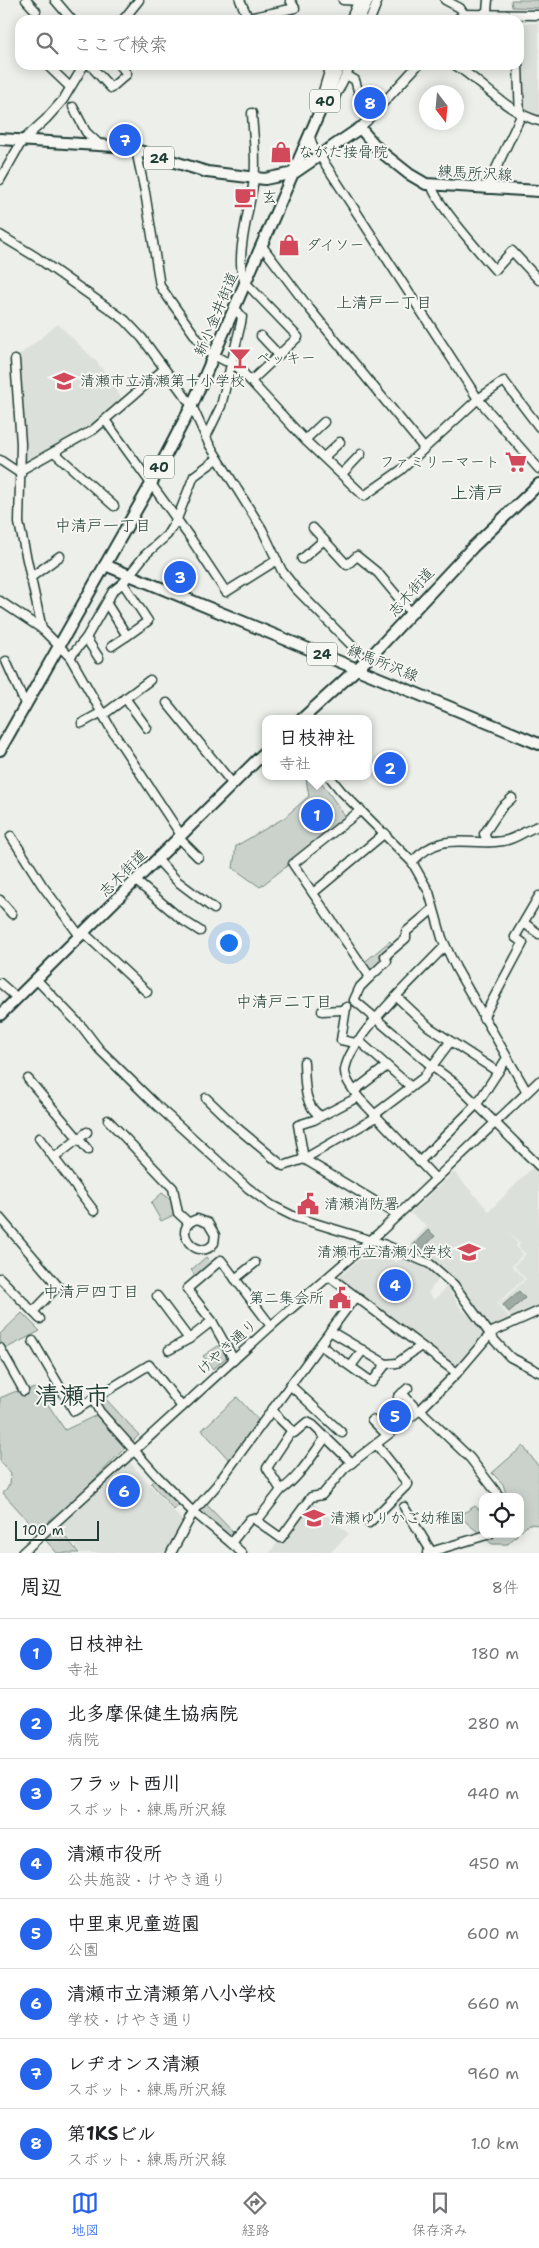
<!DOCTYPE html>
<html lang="ja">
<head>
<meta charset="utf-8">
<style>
	:root { --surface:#fff; --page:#f2f2f2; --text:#202124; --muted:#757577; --line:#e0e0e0; --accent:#2563eb }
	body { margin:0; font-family:"Shantell Sans","Klee One",sans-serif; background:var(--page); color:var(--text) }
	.controls { position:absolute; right:15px; bottom:15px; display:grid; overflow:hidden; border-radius:10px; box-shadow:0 2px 12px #0003 }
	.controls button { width:45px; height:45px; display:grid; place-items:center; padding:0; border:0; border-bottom:1px solid var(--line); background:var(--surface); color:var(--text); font:25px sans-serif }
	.compass { position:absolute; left:419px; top:85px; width:45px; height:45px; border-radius:50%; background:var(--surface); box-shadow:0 2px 12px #0003; rotate:164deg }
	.scale { position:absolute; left:15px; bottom:12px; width:84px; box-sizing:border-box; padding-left:5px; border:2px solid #1f3d34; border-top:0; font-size:14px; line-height:18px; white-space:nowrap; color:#1f3d34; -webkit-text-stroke:4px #f6f6f2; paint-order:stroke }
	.you { position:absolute; left:228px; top:942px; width:18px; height:18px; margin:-12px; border:4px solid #fff; border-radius:50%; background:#1a73e8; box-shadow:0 0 0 8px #1a73e833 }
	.badge { display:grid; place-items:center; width:32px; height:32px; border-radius:50%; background:var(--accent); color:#fff; font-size:16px; font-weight:700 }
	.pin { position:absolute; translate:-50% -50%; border:2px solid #fff; box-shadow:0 1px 5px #0006 }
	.popup { position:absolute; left:262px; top:715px; width:110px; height:65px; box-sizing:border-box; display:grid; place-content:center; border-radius:10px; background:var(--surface); filter:drop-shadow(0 1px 4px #0005); font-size:16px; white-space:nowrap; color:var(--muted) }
	.popup b { font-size:19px; color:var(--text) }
	.popup::after { content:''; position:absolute; left:50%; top:100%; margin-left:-10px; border:10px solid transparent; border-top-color:var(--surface) }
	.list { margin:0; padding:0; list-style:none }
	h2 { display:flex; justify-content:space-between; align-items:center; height:65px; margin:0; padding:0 20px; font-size:21px }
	h2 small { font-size:16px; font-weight:400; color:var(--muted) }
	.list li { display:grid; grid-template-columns:32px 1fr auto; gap:15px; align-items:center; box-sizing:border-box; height:70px; padding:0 20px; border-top:1px solid var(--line) }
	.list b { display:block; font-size:19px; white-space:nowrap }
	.list p { margin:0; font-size:16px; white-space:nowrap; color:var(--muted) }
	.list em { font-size:16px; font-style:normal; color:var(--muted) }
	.icon { flex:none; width:28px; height:28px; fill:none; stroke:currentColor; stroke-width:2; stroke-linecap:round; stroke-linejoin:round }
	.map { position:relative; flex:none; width:539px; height:1553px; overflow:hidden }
	.search { position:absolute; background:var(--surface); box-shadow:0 2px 12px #0003; left:15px; right:15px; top:15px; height:55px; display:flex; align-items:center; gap:12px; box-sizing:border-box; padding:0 18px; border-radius:15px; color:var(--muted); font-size:19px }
	.sheet { height:625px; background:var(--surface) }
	nav { display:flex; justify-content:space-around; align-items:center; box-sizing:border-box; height:70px; border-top:1px solid var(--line); background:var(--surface); font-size:14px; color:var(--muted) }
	nav a { display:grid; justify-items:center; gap:2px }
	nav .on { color:var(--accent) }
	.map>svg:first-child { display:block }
	.built { fill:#dce0db }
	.green { fill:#cbd2cc; stroke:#758880 }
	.water { fill:#9faaa4; stroke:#6c7e77 }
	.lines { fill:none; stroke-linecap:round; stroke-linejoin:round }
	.minor-casing { stroke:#1f3d34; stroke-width:11 }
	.major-casing { stroke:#1f3d34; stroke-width:14 }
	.minor { stroke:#f6f6f2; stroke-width:8 }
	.major { stroke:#f6f6f2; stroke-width:10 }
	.labels { text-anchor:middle; stroke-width:4; stroke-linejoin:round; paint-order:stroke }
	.shield { fill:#f6f6f2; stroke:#60746d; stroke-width:1 }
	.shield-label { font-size:14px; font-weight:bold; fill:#1f3d34 }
	.poi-label { font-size:15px; fill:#1f3d34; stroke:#f6f6f2; text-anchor:start }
	.street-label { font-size:15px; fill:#1f3d34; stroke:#f6f6f2 }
	.neighbourhood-label { font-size:16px; fill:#1f3d34; stroke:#f6f6f2 }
	.quarter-label { font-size:18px; fill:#1f3d34; stroke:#f6f6f2 }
	.town-label { font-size:25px; font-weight:bold; fill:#1f3d34; stroke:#f6f6f2 }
</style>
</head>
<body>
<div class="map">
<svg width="539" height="1553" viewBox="0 0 539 1553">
	<rect width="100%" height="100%" fill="#edefea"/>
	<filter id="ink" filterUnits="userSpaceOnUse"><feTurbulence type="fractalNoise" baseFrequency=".02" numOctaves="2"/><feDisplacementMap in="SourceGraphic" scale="10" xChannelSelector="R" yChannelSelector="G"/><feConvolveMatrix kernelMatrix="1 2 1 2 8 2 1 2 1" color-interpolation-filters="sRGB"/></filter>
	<g filter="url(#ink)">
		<!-- built -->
		<g class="built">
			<polygon points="523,23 539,23 539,117 528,114 525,110 520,25"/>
			<polygon points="58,324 97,362 123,400 89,427 25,462 22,460 17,357"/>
			<polygon points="533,1167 539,1173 539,1305 512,1318 499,1304 526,1279 514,1266 526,1254 518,1247 520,1244 508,1232 518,1244 516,1246 523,1254 512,1266 524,1279 497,1304 510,1318 489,1328 480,1312 447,1273 419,1254 410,1245 427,1226 410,1213 454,1172 489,1211"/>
			<polygon points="370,1251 397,1262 401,1255 418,1262 436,1274 440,1277 428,1293 435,1300 447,1286 462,1310 470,1316 484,1334 457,1370 336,1279"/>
			<polygon points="127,1459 185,1524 166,1553 81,1553 56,1524"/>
			<polygon points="312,1502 349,1534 330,1553 269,1553"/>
		</g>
		<!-- green -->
		<g class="green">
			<polygon points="511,0 539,0 539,8 512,7"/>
			<polygon points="317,776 347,819 260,887 233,868 236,846 284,818 309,796 306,779"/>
			<polygon points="390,941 395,947 387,961 370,977 361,965"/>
			<polygon points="162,1193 176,1204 178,1213 161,1221 151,1203"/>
			<polygon points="206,1257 212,1263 196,1276 191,1270"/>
			<polygon points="22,1313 40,1331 1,1351 0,1334"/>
			<polygon points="221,1344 227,1354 226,1358 213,1369 203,1356"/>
			<polygon points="37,1388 65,1430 99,1414 125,1445 125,1448 53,1522 79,1553 57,1553 3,1493 10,1484 11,1474 0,1461 0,1398 14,1392"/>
			<polygon points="104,1397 139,1435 132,1442 129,1441 102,1411 99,1401"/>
			<polygon points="237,1397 258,1420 230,1461 202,1430"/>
			<polygon points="523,1446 539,1467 539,1525 529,1524 520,1532 520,1497 507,1497 503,1484 492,1473"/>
			<polygon points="157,1477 181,1502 174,1510 151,1483"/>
			<polygon points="206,1504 234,1533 231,1537 228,1537 200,1511"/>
			<polygon points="475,1506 483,1513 483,1534 518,1534 508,1544 492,1544 459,1516"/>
		</g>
		<!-- water -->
		<g class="water">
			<polygon points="428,1230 435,1236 420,1252 413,1245"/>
			<polygon points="519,1291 525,1298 509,1312 503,1305"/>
		</g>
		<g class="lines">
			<!-- minor casing -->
			<g class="minor-casing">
				<g id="minor">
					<polyline points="26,0 36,11"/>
					<polyline points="55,0 72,20"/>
					<polyline points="240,0 249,20"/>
					<polyline points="343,0 359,1"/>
					<polyline points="445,0 460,8 464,14"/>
					<polyline points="483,14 487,11 488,0"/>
					<polyline points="123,20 139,0"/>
					<polyline points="239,20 295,8 290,0"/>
					<polyline points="350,20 359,0"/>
					<polyline points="370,20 378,0"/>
					<polyline points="456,20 464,14 539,15"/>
					<polyline points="47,65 70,87"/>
					<polyline points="90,65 111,88 127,74 120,65"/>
					<path d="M455 65C484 83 506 112 539 121"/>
					<polyline points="346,75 355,80 367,121"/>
					<polyline points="320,101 331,65"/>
					<polyline points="323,106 334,99 351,65"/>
					<polyline points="73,107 86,132 100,145"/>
					<polyline points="360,128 418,65"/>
					<polyline points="310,137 314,150 318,152 326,151"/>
					<polyline points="136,150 145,192 160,286 206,351 225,361 233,362 305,440 364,496 401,470 478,399 504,381 539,427"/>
					<polyline points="320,156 478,399 539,469"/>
					<polyline points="0,180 22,141 46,119 63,100 84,65"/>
					<path d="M432 186C434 201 482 255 495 270L512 251 539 280"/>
					<polyline points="488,189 490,181 520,118 518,65"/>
					<polyline points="0,235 36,257 125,320 142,338 192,406 209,444 262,529 282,571 296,589 366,660"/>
					<polyline points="262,246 309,308 424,448"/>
					<polyline points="261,336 278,354"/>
					<polyline points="15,360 21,444 19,523 42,629"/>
					<path d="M251 381 298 337 245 282C233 261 251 205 254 179 257 158 253 135 252 113"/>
					<polyline points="105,420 191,539 226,592 277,560"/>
					<polyline points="206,437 221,406 241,323 242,317 235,308"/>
					<polyline points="305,440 324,422"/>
					<polyline points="54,452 114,506"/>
					<polyline points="324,457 340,442"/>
					<polyline points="0,460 21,474"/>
					<polyline points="21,470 93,430 164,369"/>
					<polyline points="342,474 361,454"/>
					<polyline points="313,528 347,565 357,556 378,573 412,614"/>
					<polyline points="302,559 324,540"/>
					<polyline points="30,578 60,556"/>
					<polyline points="0,601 42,629 70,657 111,729 181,835"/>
					<polyline points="107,604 127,636 148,621 123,583"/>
					<polyline points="86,638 99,658"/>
					<polyline points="112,646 127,636"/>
					<polyline points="70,657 86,638 113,591 123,583 145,555 167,535 177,519 194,476 217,459"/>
					<polyline points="6,661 26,706"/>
					<polyline points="125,698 147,728"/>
					<polyline points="167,703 232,783"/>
					<polyline points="103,715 150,680"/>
					<polyline points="82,723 102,712"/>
					<polyline points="329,776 341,791 412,862 429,892 442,938 456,968 527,1092"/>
					<polyline points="361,810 293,864 370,977 360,987 354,1000 433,1067 456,1084 539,1166"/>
					<polyline points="11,836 42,885 80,936"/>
					<polyline points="178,837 198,857"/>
					<polyline points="488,842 484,834 502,807 512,798"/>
					<polyline points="157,859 177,881 214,909"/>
					<path d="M412 862C443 829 466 847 503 841 517 839 526 829 539 826"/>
					<polyline points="136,881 181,919 200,931"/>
					<polyline points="313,893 385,833"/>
					<polyline points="0,900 12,914"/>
					<polyline points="524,923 539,934"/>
					<polyline points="84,933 147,992"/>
					<polyline points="370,977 387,961 385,956 406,938 406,932 433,909"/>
					<polyline points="36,979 83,1028 99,1049 154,1103 248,1188 271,1205 295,1217 383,1244 430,1264 454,1285 495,1341 510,1357 539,1372"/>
					<polyline points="0,983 17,998"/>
					<polyline points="397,997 429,1027 498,1072"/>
					<polyline points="346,1008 341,1040 355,1043"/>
					<polyline points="322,1011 341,1010 347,1007"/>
					<polyline points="483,1018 523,943 515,937 539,896"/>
					<polyline points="358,1040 411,1087"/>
					<path d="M304 1062C305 1080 303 1107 321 1116"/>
					<polyline points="28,1079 88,1150"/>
					<polyline points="354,1091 387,1066"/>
					<polyline points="358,1097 314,1120 298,1125 304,1159 398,1215"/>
					<polyline points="206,1098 235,1126 283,1166 304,1159 373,1119 378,1112 423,1078 450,1042"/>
					<polyline points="108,1120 173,1188 178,1213 189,1223"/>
					<polyline points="39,1138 94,1211"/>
					<polyline points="54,1158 87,1132"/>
					<polyline points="419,1162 477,1104 507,1058"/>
					<path d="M436 1179 358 1097C353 1089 344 1079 345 1070 349 1037 421 972 445 946"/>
					<polyline points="0,1218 58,1286 33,1312"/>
					<path d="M197 1219 208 1223 215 1235 214 1243C199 1264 168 1228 197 1219Z"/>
					<polyline points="330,1277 457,1373"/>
					<polyline points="0,1278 40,1319"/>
					<polyline points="235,1279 255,1263"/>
					<polyline points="157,1296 189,1339"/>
					<polyline points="33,1341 74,1411 149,1365 182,1407"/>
					<polyline points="320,1345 372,1382 386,1364 330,1331"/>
					<polyline points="0,1348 24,1391"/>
					<polyline points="169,1350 189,1339 212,1321"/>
					<polyline points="234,1360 212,1321 187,1289 221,1260 271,1326"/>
					<polyline points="386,1364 397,1363 421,1346"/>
					<polyline points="351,1366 363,1350"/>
					<polyline points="290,1385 342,1433"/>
					<polyline points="402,1393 418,1411"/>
					<polyline points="398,1397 408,1388"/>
					<polyline points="93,1400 100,1412 157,1476 189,1508 231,1543 250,1519 253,1518 281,1538 311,1497 322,1495 345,1468 420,1410 457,1373 492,1332 539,1311"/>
					<polyline points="271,1410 294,1433 307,1422 313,1425 352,1463"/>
					<polyline points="420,1410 470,1458 500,1497"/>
					<polyline points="372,1420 387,1435"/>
					<path d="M281 1490C299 1478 313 1454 326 1437"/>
					<polyline points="404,1507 431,1551"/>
					<polyline points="257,1521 281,1490 267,1468 292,1430"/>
					<polyline points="369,1523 408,1484 376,1444"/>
					<polyline points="231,1543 242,1553"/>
					<polyline points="22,1553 271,1326 379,1233 539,1081"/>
					<polyline points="171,1553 194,1511 216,1486 356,1296"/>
					<polyline points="427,1553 490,1534"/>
				</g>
			</g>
			<!-- major casing -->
			<g class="major-casing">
				<g id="major">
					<polyline points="359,20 368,0"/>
					<polyline points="0,139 114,146 136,150 207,172 265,179 294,173 360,128 380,151 409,174 426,184 539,191"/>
					<polyline points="105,565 539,744"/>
					<polyline points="302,719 373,654 473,547 539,484"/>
					<polyline points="0,750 151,484 193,403 340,65"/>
					<polyline points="0,1015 266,751"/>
				</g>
			</g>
			<!-- minor -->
			<use href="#minor" class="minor"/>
			<!-- major -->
			<use href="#major" class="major"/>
		</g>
	</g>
	<!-- icons -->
	<defs>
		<g id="shop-bare" transform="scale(1.725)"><path d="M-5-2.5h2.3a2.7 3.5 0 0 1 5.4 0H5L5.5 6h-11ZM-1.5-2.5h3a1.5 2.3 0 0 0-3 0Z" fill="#d1495b" stroke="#f6f6f2" stroke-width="2.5" paint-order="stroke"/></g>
		<g id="cafe-bare" transform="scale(1.725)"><path d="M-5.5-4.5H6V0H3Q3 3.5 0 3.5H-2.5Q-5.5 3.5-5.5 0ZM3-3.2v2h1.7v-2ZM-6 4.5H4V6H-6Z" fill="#d1495b" stroke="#f6f6f2" stroke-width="2.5" paint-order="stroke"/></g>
		<g id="bar-bare" transform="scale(1.725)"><path d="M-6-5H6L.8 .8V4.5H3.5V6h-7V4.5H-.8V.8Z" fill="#d1495b" stroke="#f6f6f2" stroke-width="2.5" paint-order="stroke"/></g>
		<g id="school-bare" transform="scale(1.725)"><path d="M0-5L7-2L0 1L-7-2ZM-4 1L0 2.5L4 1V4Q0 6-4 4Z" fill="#d1495b" stroke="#f6f6f2" stroke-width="2.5" paint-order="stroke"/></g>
		<g id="supermarket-bare" transform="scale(1.725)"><path d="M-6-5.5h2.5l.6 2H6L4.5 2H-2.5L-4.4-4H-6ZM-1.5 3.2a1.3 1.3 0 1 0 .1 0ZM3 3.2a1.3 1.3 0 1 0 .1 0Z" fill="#d1495b" stroke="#f6f6f2" stroke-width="2.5" paint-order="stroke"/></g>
		<g id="civic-bare" transform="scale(1.725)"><path d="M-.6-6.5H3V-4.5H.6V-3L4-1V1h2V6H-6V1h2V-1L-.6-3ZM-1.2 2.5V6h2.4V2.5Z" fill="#d1495b" stroke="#f6f6f2" stroke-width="2.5" paint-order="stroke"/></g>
	</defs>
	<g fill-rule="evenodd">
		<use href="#shop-bare" x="281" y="152"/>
		<use href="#cafe-bare" x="245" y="197"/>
		<use href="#shop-bare" x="289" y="245"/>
		<use href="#bar-bare" x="240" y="358"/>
		<use href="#school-bare" x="64" y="381"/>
		<use href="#supermarket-bare" x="516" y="462"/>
		<use href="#civic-bare" x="308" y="1204"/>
		<use href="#school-bare" x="469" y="1252"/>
		<use href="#civic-bare" x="340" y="1298"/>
		<use href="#school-bare" x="314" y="1518"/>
	</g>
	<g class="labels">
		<!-- shield labels -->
		<g class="shield">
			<rect x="310" y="89.5" width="30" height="23" rx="4"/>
			<rect x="144" y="146.5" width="30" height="23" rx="4"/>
			<rect x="144" y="455.5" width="30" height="23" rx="4"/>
			<rect x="307" y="642.5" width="30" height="23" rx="4"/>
		</g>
		<g class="shield-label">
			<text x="325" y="106">40</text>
			<text x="159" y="163">24</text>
			<text x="159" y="472">40</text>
			<text x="322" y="659">24</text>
		</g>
		<!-- poi labels -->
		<g class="poi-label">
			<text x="298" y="157">ながた接骨院</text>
			<text x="262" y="202">玄</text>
			<text x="306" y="250">ダイソー</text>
			<text x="256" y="363">ベッキー</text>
			<text x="80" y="386">清瀬市立清瀬第十小学校</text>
			<text x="500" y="467" text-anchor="end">ファミリーマート</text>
			<text x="324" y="1209">清瀬消防署</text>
			<text x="452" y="1257" text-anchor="end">清瀬市立清瀬小学校</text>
			<text x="324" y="1303" text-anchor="end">第二集会所</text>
			<text x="330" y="1523">清瀬ゆりかご幼稚園</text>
		</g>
		<!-- street labels -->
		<g class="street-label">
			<text transform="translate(475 173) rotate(3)" y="5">練馬所沢線</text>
			<text transform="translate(216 314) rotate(-67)" y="5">新小金井街道</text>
			<text transform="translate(411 592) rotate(-48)" y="5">志木街道</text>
			<text transform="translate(383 663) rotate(22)" y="5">練馬所沢線</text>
			<text transform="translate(123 873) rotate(-45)" y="5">志木街道</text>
			<text transform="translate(227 1347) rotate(-42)" y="5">けやき通り</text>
		</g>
		<!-- neighbourhood labels -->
		<g class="neighbourhood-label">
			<text x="384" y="308">上清戸一丁目</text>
			<text x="103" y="531">中清戸一丁目</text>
			<text x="284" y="1007">中清戸二丁目</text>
			<text x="91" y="1297">中清戸四丁目</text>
		</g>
		<!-- quarter labels -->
		<g class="quarter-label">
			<text x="477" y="499">上清戸</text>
		</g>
		<!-- town labels -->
		<g class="town-label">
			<text x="72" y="1404">清瀬市</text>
		</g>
	</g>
</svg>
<div class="controls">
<button><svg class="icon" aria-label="locate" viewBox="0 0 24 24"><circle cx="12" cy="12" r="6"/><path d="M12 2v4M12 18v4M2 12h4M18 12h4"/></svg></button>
</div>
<svg class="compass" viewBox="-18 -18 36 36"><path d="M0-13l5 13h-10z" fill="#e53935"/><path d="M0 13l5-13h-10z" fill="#757577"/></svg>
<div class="scale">100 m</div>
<div class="you"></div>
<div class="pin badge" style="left:317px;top:815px">1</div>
<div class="popup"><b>日枝神社</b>寺社</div>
<div class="pin badge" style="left:390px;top:768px">2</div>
<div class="pin badge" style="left:180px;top:577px">3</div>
<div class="pin badge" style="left:395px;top:1285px">4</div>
<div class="pin badge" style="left:395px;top:1416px">5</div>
<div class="pin badge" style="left:124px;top:1491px">6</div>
<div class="pin badge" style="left:125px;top:140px">7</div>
<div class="pin badge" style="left:370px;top:103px">8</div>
<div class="search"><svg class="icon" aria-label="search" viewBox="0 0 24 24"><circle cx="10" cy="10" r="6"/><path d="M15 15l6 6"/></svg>ここで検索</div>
</div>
<section class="sheet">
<h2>周辺<small>8件</small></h2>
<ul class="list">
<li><span class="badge">1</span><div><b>日枝神社</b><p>寺社</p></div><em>180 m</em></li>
<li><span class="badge">2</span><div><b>北多摩保健生協病院</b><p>病院</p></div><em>280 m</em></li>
<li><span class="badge">3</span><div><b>フラット西川</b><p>スポット · 練馬所沢線</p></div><em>440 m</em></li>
<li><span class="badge">4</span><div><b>清瀬市役所</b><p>公共施設 · けやき通り</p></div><em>450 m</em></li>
<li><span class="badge">5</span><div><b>中里東児童遊園</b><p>公園</p></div><em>600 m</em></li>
<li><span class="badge">6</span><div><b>清瀬市立清瀬第八小学校</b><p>学校 · けやき通り</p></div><em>660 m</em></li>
<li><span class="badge">7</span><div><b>レヂオンス清瀬</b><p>スポット · 練馬所沢線</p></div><em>960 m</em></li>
<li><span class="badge">8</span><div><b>第1KSビル</b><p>スポット · 練馬所沢線</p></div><em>1.0 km</em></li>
</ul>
</section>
<nav>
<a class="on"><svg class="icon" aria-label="map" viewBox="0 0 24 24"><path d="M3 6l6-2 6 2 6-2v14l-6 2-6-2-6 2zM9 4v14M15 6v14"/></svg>地図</a>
<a><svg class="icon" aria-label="directions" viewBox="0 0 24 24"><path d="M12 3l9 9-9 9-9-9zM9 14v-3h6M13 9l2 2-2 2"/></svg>経路</a>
<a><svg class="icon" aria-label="saved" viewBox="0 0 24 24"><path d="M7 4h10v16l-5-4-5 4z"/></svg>保存済み</a>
</nav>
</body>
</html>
